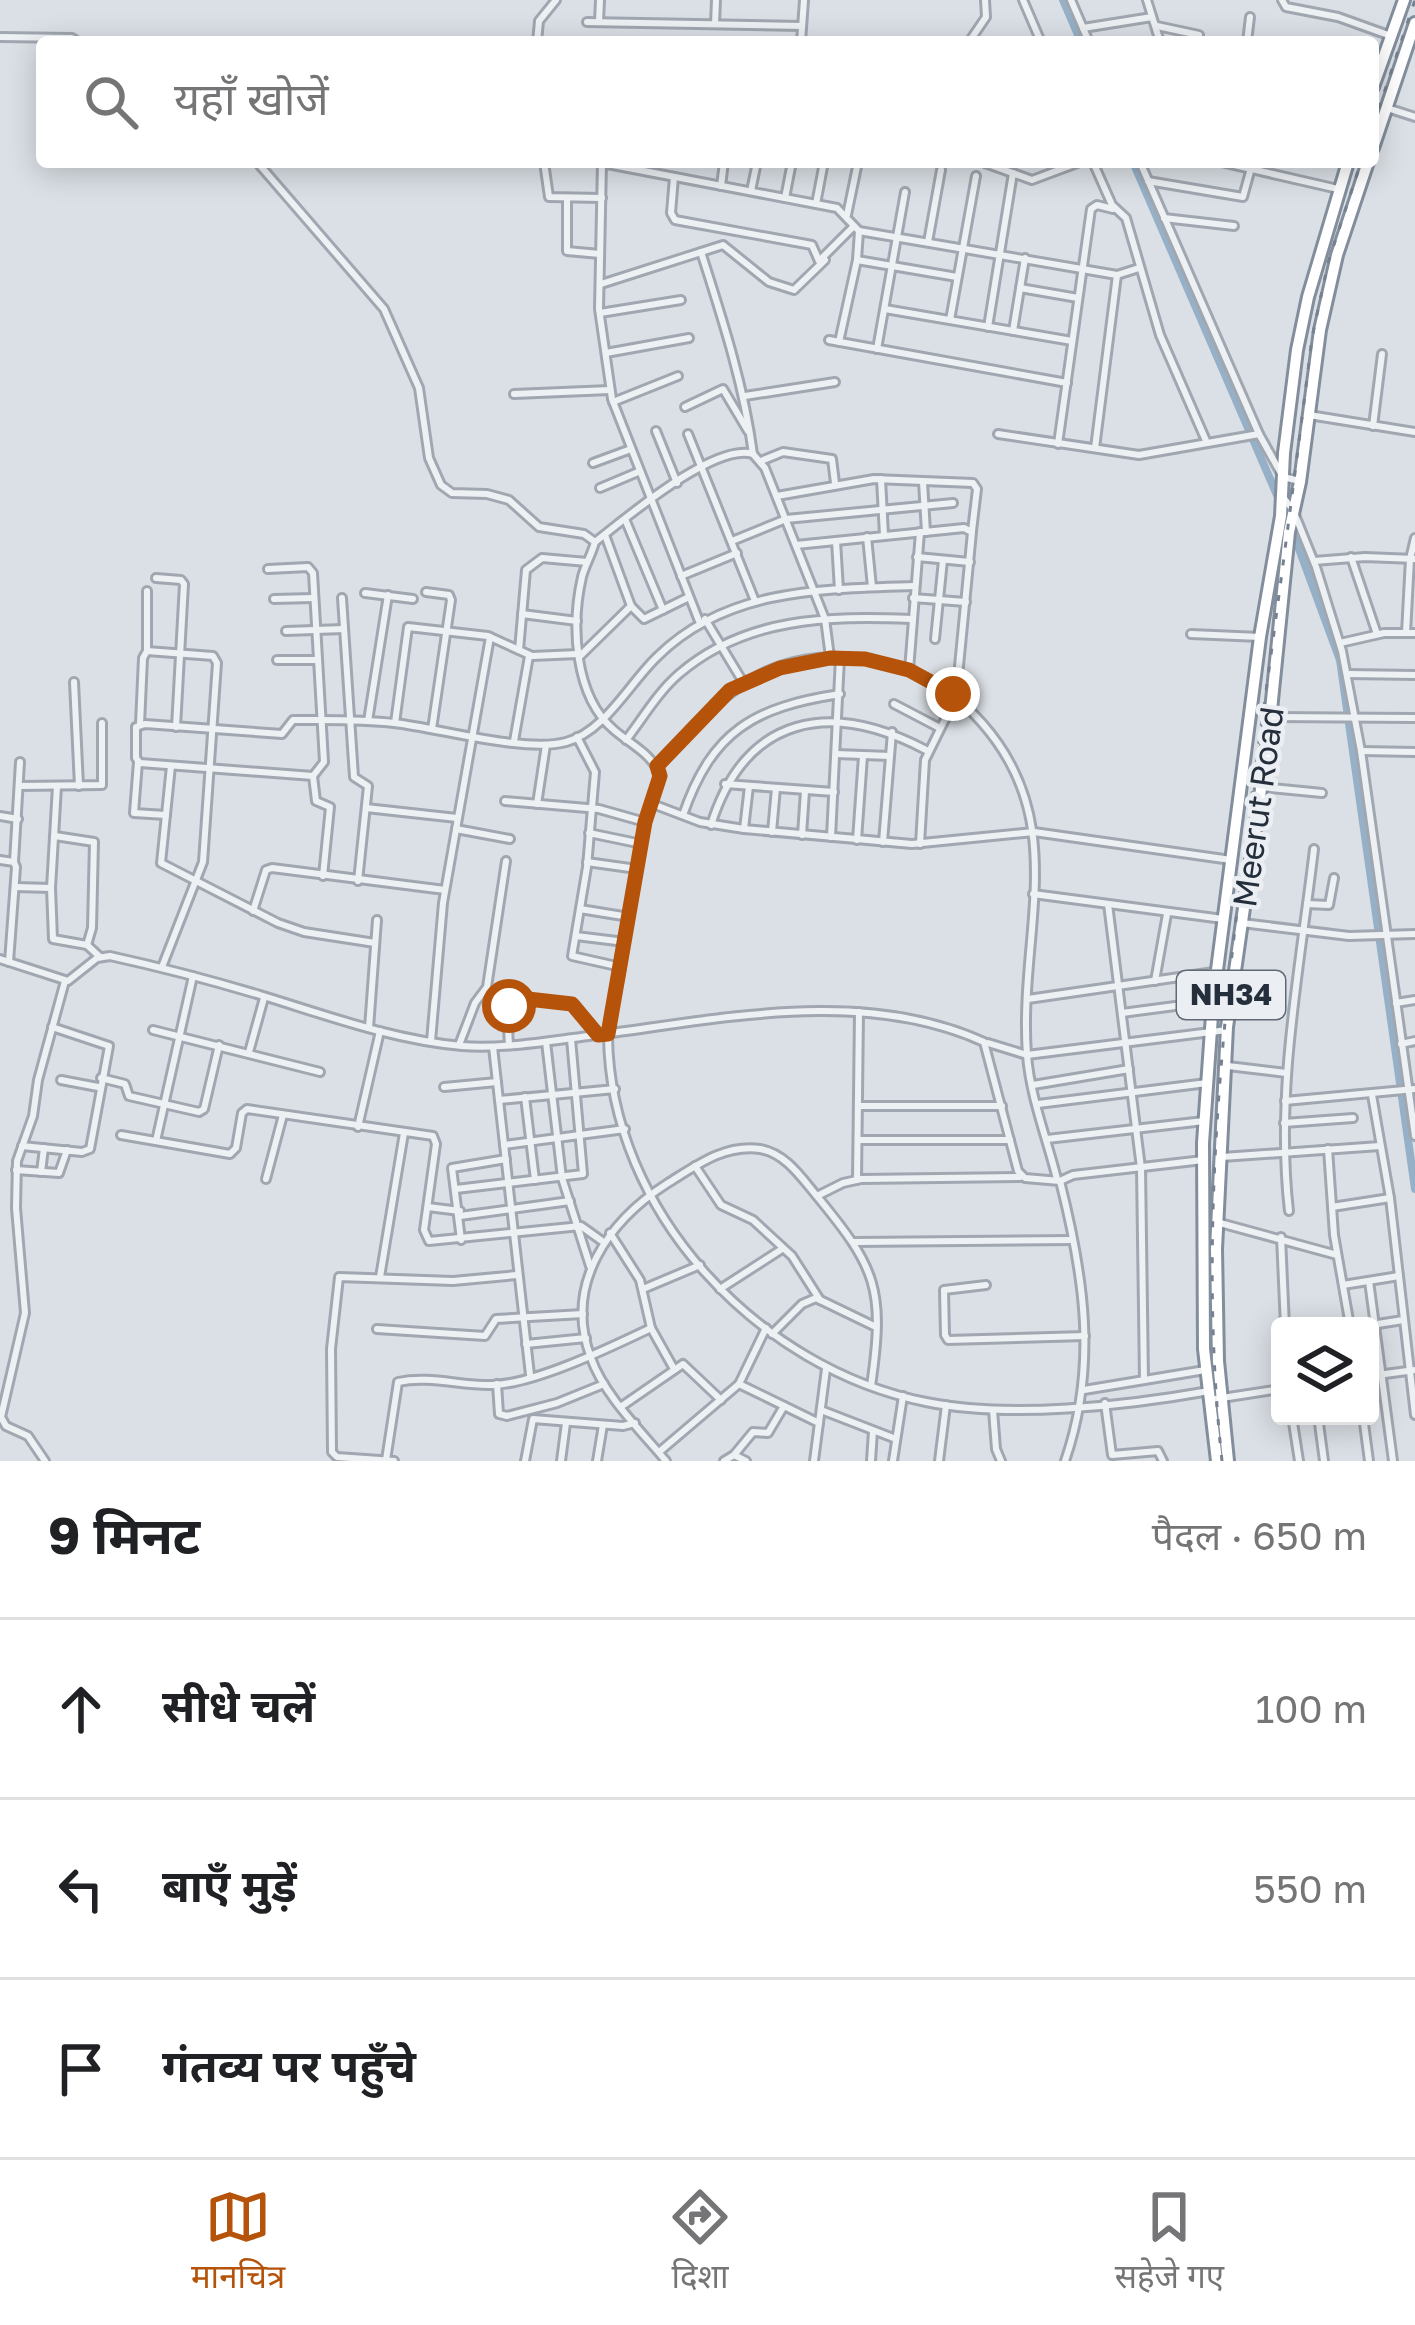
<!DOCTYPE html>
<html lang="hi">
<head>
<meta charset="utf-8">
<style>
	:root { --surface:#fff; --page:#f2f2f2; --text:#202124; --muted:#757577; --line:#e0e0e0; --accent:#b45309 }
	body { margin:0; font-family:"Golos Text","Noto Sans Devanagari",sans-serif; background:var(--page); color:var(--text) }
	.controls { position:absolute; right:36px; bottom:36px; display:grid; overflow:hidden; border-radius:12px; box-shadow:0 6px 30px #0003 }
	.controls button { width:108px; height:108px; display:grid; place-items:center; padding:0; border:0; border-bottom:3px solid var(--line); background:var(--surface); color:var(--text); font:60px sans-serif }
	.stop { position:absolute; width:36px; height:36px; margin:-27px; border:9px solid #b45309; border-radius:50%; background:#fff }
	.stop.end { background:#b45309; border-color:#fff; box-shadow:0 3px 12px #0008 }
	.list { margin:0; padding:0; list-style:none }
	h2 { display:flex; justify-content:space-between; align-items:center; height:156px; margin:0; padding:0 48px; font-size:51px }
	h2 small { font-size:39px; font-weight:400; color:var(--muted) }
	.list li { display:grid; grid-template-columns:78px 1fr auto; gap:36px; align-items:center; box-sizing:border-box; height:180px; padding:0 48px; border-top:3px solid var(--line) }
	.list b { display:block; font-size:45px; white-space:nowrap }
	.list em { font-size:39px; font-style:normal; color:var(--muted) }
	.icon { flex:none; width:66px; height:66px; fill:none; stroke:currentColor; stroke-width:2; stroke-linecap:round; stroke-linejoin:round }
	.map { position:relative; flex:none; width:1415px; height:1461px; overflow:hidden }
	.search { position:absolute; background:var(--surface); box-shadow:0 6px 30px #0003; left:36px; right:36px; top:36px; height:132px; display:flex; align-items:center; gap:30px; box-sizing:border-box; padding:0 42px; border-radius:12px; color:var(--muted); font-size:45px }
	.sheet { height:696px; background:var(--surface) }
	nav { display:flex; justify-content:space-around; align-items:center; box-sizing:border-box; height:168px; border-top:3px solid var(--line); background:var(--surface); font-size:33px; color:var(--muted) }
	nav a { display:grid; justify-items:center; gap:6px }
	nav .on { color:var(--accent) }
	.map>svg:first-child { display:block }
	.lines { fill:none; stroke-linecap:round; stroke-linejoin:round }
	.canal { stroke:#95b0c7; stroke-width:8 }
	.minor-casing { stroke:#a1a7b0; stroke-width:12 }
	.trunk-casing { stroke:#838e9d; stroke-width:16 }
	.minor { stroke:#eef1f4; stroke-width:6 }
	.trunk { stroke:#fff; stroke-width:10 }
	.rail { stroke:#758090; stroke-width:3; stroke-dasharray:6 12; stroke-linecap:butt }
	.route { stroke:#b45309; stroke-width:15 }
	.labels { text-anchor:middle; stroke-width:9; stroke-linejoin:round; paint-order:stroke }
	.shield { fill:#ebeff4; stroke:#606973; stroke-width:3 }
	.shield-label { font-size:30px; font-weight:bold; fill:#252f3c }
	.street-label { font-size:33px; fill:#252f3c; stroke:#ebeff4 }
</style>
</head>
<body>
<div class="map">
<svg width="1415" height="1461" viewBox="0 0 1415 1461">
	<rect width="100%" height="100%" fill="#dbe0e6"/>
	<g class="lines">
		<!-- canal -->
		<g class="canal">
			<polyline points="1063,0 1081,42"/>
			<polyline points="1133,162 1280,502"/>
			<polyline points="1291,527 1340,660 1415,1189"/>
		</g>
		<!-- minor casing -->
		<g class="minor-casing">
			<g id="minor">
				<polyline points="1023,0 1041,42"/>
				<polyline points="1071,0 1089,42"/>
				<polyline points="1147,0 1160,42"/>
				<polyline points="1282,0 1286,7 1338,17 1391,36"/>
				<polyline points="587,22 802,26"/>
				<polyline points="599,22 600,0"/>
				<polyline points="715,24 716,0"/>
				<polyline points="1157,26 1199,35"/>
				<polyline points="1083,28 1152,17"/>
				<polyline points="0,37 72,38 78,42"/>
				<polyline points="537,42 539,21 556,0"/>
				<polyline points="801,42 804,0"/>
				<polyline points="969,42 986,17 985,0"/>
				<polyline points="1247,42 1250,17"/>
				<polyline points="1387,108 1415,117"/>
				<path d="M257 162 384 309 419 388 429 458 441 485 452 493 487 494 509 500 539 527 584 534 595 542C592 554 585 565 582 577 571 625 574 696 614 730 630 744 654 755 660 776 637 839 631 908 620 973 617 993 608 1016 608 1036 610 1212 759 1369 926 1402 1009 1419 1125 1406 1209 1391"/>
				<polyline points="544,162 549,197 602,198"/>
				<polyline points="602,162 599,309 612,399 699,621"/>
				<polyline points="1093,162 1112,205 1126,218 1160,335 1207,443"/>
				<polyline points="1140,162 1259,434 1283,477 1300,481"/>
				<polyline points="1221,162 1338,189"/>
				<polyline points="602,163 837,208 859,231 1117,275 1139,268"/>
				<polyline points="985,163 1032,180 1080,162"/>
				<polyline points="674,177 671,213 675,220 812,245 819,261 853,227"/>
				<polyline points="1148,181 1243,197 1251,168"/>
				<polyline points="721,186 724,162"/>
				<polyline points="751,191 757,162"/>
				<polyline points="567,198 567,251 600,254"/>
				<polyline points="785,198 792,162"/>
				<polyline points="816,204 824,162"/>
				<polyline points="847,215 858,162"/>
				<polyline points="1164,218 1234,226"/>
				<polyline points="859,231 857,260 957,277"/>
				<polyline points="928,242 941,170"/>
				<path d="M701 252C722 318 744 385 753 454"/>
				<polyline points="601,284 723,245 769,282 794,290 825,260"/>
				<polyline points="1020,288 1078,298"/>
				<polyline points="885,309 1072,341"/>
				<polyline points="600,313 681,300"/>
				<polyline points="950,320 976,176"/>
				<polyline points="988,327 1013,173"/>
				<polyline points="1013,331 1025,258"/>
				<polyline points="829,340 1067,383"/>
				<polyline points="839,342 857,260"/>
				<polyline points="877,349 905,192"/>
				<polyline points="606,353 689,338"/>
				<polyline points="514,394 610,390"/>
				<polyline points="745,396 835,382"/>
				<polyline points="613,402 678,376"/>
				<polyline points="685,407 723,389 748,431"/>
				<polyline points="1309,415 1415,432"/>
				<polyline points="1373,426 1382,354"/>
				<polyline points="656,431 677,483"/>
				<polyline points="688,434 755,601"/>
				<polyline points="998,434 1139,455 1259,434"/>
				<polyline points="1058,444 1091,209 1097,205 1113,209"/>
				<polyline points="1095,448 1117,275"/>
				<polyline points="761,461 783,452 832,459 835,483"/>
				<polyline points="593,463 631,449"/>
				<polyline points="881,479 884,535"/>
				<polyline points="923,482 926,532"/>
				<polyline points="600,488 638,472"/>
				<polyline points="777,496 874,479 973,483 977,489 972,531"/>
				<polyline points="1283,497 1293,510 1316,567 1342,651 1361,751 1415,1136"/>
				<polyline points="625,519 663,610"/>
				<polyline points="867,537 872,587"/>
				<polyline points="732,541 786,519 953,503"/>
				<polyline points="836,541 839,590"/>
				<path d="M595 542C626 518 715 442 753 454L765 468 825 619 830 657"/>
				<polyline points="796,545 964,528 972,532 956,697 925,760 920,844"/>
				<polyline points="917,557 970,562"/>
				<polyline points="1351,557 1377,634"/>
				<polyline points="1314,561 1365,557 1415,559"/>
				<polyline points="268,569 308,567 313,573 324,762 313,776"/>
				<polyline points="681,576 737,553"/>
				<polyline points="156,578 181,580 184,584 176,727"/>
				<polyline points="147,591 147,651 213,656 217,663 203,862 162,967"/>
				<polyline points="426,592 449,595 451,600 432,729"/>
				<polyline points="365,593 413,599"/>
				<polyline points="342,598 354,777 368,786 358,881"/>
				<polyline points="913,598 966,602"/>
				<polyline points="274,599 313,598"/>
				<polyline points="631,606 644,619 689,597"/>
				<polyline points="522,614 577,621"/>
				<polyline points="705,619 743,682"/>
				<polyline points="286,631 344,629"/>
				<polyline points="1406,633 1410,559 1415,538"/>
				<polyline points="1191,634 1260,637"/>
				<polyline points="935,639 943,560"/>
				<polyline points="1340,643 1384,633 1415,633"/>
				<polyline points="519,650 526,570 542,558 587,562"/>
				<polyline points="579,657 631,606 605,535"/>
				<polyline points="277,660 316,660"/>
				<polyline points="909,670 920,532"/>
				<polyline points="1347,674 1415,675"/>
				<polyline points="74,682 79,786"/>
				<polyline points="894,704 938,727"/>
				<polyline points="1271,717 1415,718"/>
				<polyline points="368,721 388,595"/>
				<polyline points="395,723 408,627 488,636 532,656 578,654"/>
				<polyline points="140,724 143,658 147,651"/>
				<polyline points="577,737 595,772 587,867 572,956 621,967"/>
				<path d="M626 740C643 718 658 692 679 674 745 617 828 616 911 619"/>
				<polyline points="514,741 529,656"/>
				<polyline points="1361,751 1415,752"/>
				<polyline points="836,754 890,756"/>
				<polyline points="138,762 134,813 166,815"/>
				<polyline points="171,766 161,863 278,923 304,932 375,943"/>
				<path d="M657 766C719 696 770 642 874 661 916 669 954 690 982 723 1072 825 1018 933 1027 1055 1030 1096 1047 1139 1057 1179"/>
				<polyline points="725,784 834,792"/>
				<polyline points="19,786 102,785 102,723"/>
				<polyline points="1261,787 1322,793"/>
				<polyline points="505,801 599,809 645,822"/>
				<polyline points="650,803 700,822 744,829 912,844 1034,832 1231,860"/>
				<polyline points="537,804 546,745"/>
				<polyline points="366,808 457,818"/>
				<path d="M683 815C712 731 754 707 840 694"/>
				<polyline points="0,816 18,819"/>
				<path d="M711 825C746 714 831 700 926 750"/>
				<polyline points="456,829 510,839"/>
				<polyline points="744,829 749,786"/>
				<polyline points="772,832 776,788"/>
				<polyline points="589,833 642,844"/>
				<polyline points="802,835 805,791"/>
				<polyline points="55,836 94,842 92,928 87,945"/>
				<polyline points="831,837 840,658"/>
				<polyline points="857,840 863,756"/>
				<polyline points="883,842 892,732"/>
				<polyline points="0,860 14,862 16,867 9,962"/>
				<polyline points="14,862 20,762"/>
				<polyline points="587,862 637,869"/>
				<path d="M323 876 330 807 316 801 313 776 140 763 136 758V727L145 724 282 734 293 720C327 720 361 719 394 723 439 728 524 753 566 742 605 732 630 682 658 656 727 588 823 589 914 586"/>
				<polyline points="15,887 51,888 53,939 87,945 100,957"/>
				<polyline points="51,888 57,786"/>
				<polyline points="1033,894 1223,919"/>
				<polyline points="1108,904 1141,1168 1144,1380"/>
				<polyline points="1307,904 1329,905 1334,878"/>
				<polyline points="580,909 629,917"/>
				<polyline points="253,911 266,870 272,868 445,890"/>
				<polyline points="1242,923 1349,936 1415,934"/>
				<polyline points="576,936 625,942"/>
				<path d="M0 959 68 981 97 958 110 956C160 967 210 980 260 995 326 1015 392 1040 462 1046 505 1049 547 1041 589 1036 717 1020 861 986 984 1042L1018 1171 1025 1178 1060 1181C1084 1276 1098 1366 1065 1461"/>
				<polyline points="1155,981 1167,914"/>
				<polyline points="1028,999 1214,972"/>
				<polyline points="1396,1003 1415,1000"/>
				<polyline points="1122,1013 1213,1001"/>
				<polyline points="369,1028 377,920"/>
				<polyline points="153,1030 320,1072"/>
				<polyline points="431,1041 443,903 490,637"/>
				<polyline points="546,1042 562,1178 590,1266"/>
				<polyline points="988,1043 1027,1055 1227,1030"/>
				<polyline points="1401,1044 1415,1041"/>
				<polyline points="459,1045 475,1003 487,987 506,861"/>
				<polyline points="509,1045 507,1012 519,998 575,1005 598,1035"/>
				<polyline points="493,1047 530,1375"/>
				<polyline points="249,1052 264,998"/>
				<polyline points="1228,1066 1286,1073"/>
				<polyline points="101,1078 125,1084 129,1096 199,1112 204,1109 219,1045"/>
				<polyline points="61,1080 98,1087"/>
				<polyline points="1033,1085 1129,1069"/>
				<polyline points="444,1087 497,1082"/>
				<polyline points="1372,1095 1390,1198 1415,1415"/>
				<polyline points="525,1097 535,1180"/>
				<polyline points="499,1100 615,1089"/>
				<polyline points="1285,1101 1415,1089"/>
				<polyline points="1038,1104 1207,1083"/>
				<polyline points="858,1106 1002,1106"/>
				<polyline points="1284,1123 1353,1118"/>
				<polyline points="358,1127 380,1031"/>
				<polyline points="121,1135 230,1154 236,1148 242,1113 247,1109 433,1136 436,1144 424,1230 429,1241 581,1226 602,1241"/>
				<polyline points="1047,1139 1204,1121"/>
				<polyline points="858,1140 1010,1140"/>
				<polyline points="156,1141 193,976"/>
				<polyline points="504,1145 625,1129"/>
				<polyline points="22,1146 82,1152 90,1149 109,1046 52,1027"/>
				<polyline points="1328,1149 1334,1235 1350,1326"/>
				<polyline points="1222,1157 1380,1146"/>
				<polyline points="695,1166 721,1205 753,1220 792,1256 820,1300"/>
				<polyline points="16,1170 59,1173 67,1150"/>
				<polyline points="41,1172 44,1148"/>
				<polyline points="266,1179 283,1115"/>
				<polyline points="857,1180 859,1012"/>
				<polyline points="1060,1181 1073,1175 1203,1160"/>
				<polyline points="456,1189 583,1174 571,1039"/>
				<polyline points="817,1196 843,1183 861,1179 1020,1177"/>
				<polyline points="428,1207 460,1211"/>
				<polyline points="1332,1207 1390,1198"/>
				<path d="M1289 1211C1275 1090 1300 969 1314 849"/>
				<polyline points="460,1216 570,1201"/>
				<polyline points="1220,1223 1337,1255"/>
				<polyline points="610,1233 640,1280 651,1328 674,1369"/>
				<polyline points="1281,1237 1285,1326"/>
				<polyline points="461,1240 452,1168 506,1159"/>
				<polyline points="854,1242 1072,1240"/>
				<polyline points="380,1277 404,1133"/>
				<polyline points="1369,1281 1393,1461"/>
				<polyline points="986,1285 944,1290 945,1335 948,1340 1085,1336"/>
				<polyline points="1343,1285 1399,1276"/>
				<polyline points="643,1289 700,1265"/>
				<polyline points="720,1289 782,1249"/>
				<polyline points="1365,1326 1403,1320"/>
				<polyline points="377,1329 485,1336 496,1319 583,1314"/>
				<polyline points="772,1334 802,1304 816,1298 874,1326"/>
				<polyline points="526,1344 586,1338"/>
				<polyline points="1370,1376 1415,1370"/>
				<polyline points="497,1384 499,1414 507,1416 557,1403 604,1384"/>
				<polyline points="739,1384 819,1423"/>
				<polyline points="1084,1390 1205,1370"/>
				<polyline points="1209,1400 1280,1389"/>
				<polyline points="1105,1403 1112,1455 1158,1451 1163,1461"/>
				<polyline points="622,1406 683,1364 721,1400"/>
				<polyline points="821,1410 896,1439"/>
				<polyline points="993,1410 996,1449 1001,1461"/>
				<polyline points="1292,1416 1299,1461"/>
				<polyline points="1318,1416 1324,1461"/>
				<polyline points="1363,1416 1369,1461"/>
				<polyline points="659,1452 739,1384 766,1328"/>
				<polyline points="734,1455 753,1432 768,1433 784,1406"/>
				<path d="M386 1460 398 1382C429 1375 461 1386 492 1385 535 1384 611 1347 651 1328"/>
				<polyline points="45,1461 28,1436 6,1426 1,1417 25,1313 16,1208 17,1161 33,1116 38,1080 65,981"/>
				<polyline points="394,1461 337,1457 332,1452 331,1349 339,1277 453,1281 517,1275"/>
				<polyline points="525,1461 533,1419 623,1426 635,1423"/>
				<polyline points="561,1461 566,1423"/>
				<polyline points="597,1461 603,1425"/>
				<path d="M666 1461C641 1431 604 1395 591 1358 563 1285 608 1221 668 1183 697 1165 725 1144 760 1149 785 1153 801 1177 816 1195 877 1269 885 1289 871 1386"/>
				<polyline points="724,1461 734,1455 746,1461"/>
				<polyline points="814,1461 826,1369"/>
				<polyline points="871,1461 873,1431"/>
				<polyline points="893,1461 903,1396"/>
				<polyline points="939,1461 946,1405"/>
			</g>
		</g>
		<!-- trunk casing -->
		<g class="trunk-casing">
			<g id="trunk">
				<polyline points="1373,87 1404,0"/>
				<polyline points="1373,148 1415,23"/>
				<polyline points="1217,1461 1204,1349 1203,1143 1213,1001 1260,637 1281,516 1284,453 1297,350 1308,297 1348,162"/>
				<polyline points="1228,1461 1218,1361 1216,1249 1227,1027 1268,740 1289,532 1300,482 1320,330 1337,255 1368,162"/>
			</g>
		</g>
		<!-- minor -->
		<use href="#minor" class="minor"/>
		<!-- trunk -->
		<use href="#trunk" class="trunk"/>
		<!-- rail -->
		<g class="rail">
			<polyline points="1373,126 1415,0"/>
			<path d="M1222 1461C1197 1229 1224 1001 1255 772 1275 627 1294 483 1312 338L1328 263 1361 162"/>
		</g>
	</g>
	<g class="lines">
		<!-- route -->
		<polyline class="route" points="509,1006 519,998 572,1004 598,1035 608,1034 645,822 660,776 657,766 730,690 780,668 830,658 865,659 909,670 953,694"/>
	</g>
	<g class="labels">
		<!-- shield labels -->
		<rect class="shield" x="1177" y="971" width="108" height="48" rx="9"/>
		<g class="shield-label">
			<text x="1231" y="1005">NH34</text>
		</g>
		<!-- street labels -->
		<g class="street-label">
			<text transform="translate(1258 807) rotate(-82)" y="12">Meerut Road</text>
		</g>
	</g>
</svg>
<div class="controls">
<button><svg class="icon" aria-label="layers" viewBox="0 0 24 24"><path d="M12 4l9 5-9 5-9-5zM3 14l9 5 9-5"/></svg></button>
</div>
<div class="stop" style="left:509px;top:1006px"></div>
<div class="stop end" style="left:953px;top:694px"></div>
<div class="search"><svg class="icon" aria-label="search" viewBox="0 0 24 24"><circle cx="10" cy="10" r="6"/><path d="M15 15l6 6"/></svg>यहाँ खोजें</div>
</div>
<section class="sheet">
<h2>9 मिनट<small>पैदल · 650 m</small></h2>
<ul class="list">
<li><svg class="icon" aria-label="ahead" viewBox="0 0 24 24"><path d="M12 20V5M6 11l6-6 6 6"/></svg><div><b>सीधे चलें</b></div><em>100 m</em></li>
<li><svg class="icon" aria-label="left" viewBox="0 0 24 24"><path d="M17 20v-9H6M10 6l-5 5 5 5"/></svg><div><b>बाएँ मुड़ें</b></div><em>550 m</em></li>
<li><svg class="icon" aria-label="arrive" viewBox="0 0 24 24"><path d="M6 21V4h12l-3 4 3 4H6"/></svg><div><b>गंतव्य पर पहुँचे</b></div></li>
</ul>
</section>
<nav>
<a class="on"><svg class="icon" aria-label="map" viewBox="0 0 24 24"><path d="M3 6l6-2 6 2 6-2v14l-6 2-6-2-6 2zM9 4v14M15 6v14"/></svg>मानचित्र</a>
<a><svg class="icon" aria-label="directions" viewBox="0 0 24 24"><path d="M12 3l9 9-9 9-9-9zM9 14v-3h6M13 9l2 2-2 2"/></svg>दिशा</a>
<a><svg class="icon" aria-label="saved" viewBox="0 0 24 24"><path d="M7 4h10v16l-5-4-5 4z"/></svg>सहेजे गए</a>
</nav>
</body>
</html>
